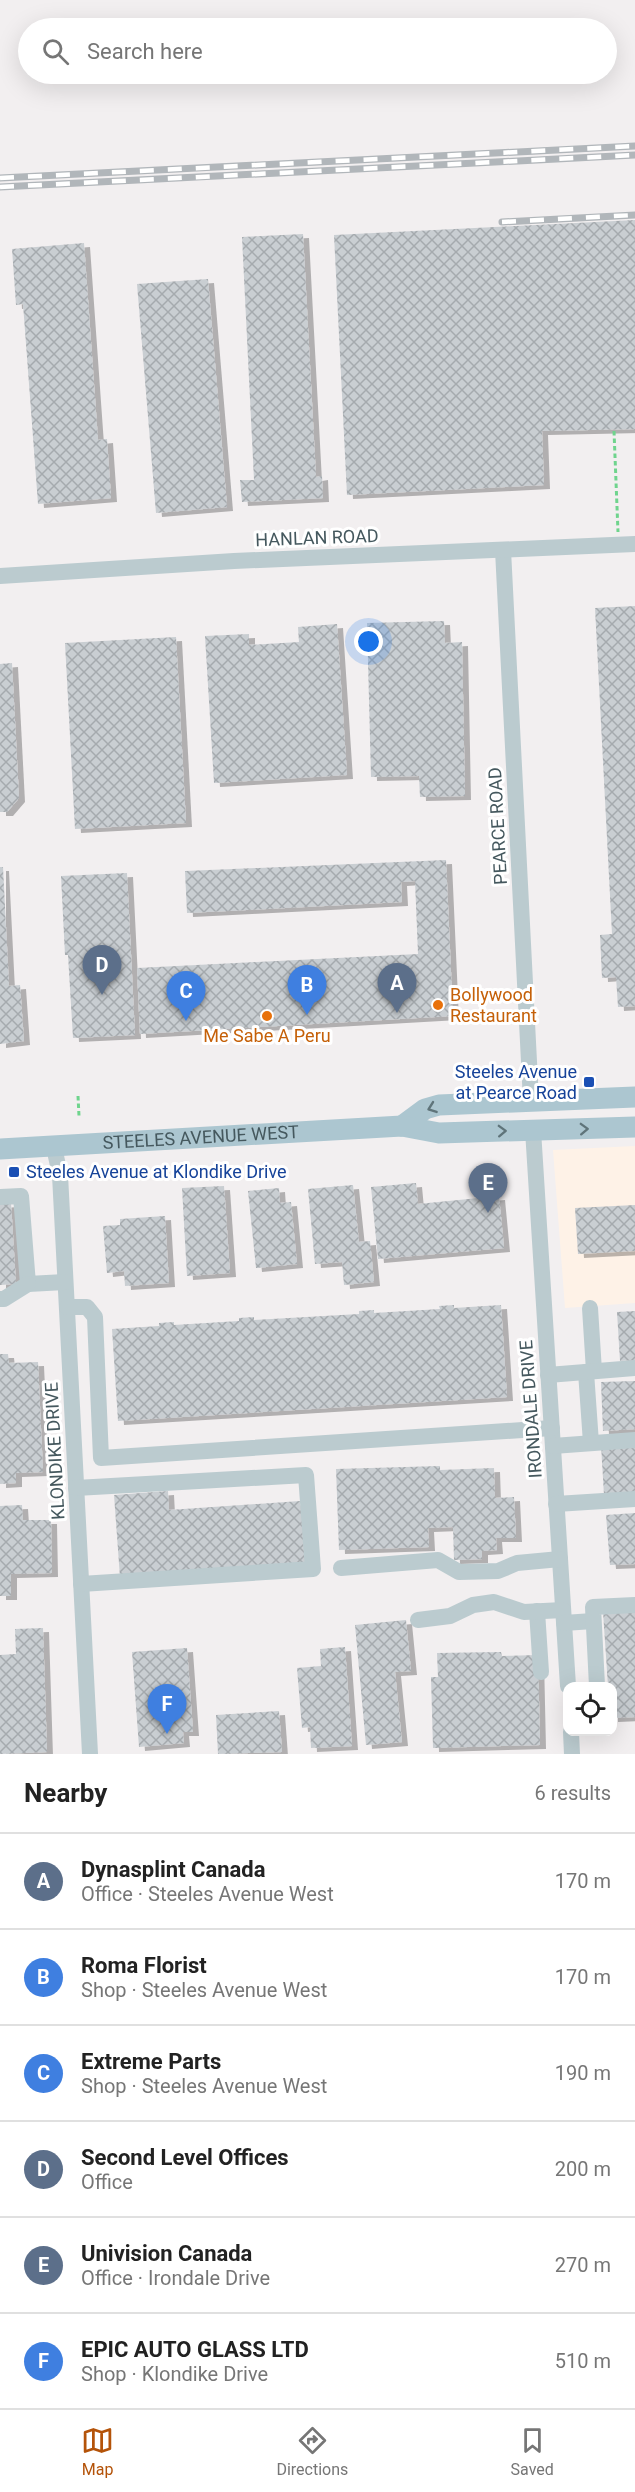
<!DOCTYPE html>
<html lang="en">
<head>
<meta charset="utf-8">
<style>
	:root { --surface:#fff; --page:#f2f2f2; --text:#222; --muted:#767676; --line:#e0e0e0; --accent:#b45309 }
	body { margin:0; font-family:Roboto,sans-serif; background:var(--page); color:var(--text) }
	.controls { position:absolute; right:18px; bottom:18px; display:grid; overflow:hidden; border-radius:12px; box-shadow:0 6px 24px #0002 }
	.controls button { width:54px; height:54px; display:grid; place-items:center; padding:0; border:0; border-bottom:2px solid var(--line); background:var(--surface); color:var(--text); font:30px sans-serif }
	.you { position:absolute; left:369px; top:642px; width:21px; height:21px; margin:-15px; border:4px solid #fff; border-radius:50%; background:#1a73e8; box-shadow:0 0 0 9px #1a73e833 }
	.badge { display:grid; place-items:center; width:39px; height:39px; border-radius:50%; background:var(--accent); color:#fff; font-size:20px; font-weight:700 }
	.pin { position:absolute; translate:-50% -50px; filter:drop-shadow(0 2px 3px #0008) }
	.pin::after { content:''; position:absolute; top:32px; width:21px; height:18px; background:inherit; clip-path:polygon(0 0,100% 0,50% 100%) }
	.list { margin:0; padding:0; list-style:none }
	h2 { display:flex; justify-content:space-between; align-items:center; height:78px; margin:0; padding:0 24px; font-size:26px }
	h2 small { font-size:20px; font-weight:400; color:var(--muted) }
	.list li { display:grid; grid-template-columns:39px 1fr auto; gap:18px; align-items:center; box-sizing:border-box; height:96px; padding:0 24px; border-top:2px solid var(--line) }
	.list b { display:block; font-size:22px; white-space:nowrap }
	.list p { margin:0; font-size:20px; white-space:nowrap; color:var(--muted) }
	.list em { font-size:20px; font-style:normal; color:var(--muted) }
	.icon { flex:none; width:33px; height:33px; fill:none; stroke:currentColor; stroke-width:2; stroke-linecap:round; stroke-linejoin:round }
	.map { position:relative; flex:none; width:635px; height:1754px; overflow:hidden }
	.search { position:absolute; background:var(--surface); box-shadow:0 6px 24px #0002; left:18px; right:18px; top:18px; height:66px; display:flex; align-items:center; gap:15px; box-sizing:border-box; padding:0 21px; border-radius:33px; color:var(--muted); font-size:22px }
	.sheet { height:654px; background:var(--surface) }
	nav { display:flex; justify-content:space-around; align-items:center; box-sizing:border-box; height:84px; border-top:2px solid var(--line); background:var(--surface); font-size:16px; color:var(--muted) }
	nav a { display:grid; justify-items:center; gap:3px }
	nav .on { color:var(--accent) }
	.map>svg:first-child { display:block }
	.commercial { fill:#fef2e7 }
	.building { fill:url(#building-cross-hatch); filter:url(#shadow) }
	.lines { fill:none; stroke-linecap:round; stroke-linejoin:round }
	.path { stroke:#6fd48d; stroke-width:3; stroke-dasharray:4.5 3; stroke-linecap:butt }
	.minor { stroke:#bbcbcf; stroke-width:16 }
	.major { stroke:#acc6d0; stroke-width:21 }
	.rail-casing { stroke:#b1b6ba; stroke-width:7 }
	.rail { stroke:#fff; stroke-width:4.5; stroke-dasharray:14; stroke-linecap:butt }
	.oneway { stroke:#5f747a }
	.food-dot { fill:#e8710a; stroke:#fff; stroke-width:2 }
	.transit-dot { fill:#1a4fb4; stroke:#fff; stroke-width:2 }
	.labels { text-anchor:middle; stroke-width:6; stroke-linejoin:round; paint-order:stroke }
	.street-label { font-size:18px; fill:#45585e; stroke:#fff }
	.food-label { font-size:18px; fill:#c56008; stroke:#fff; text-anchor:start }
	.transit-label { font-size:18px; fill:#164399; stroke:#fff; text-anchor:end }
</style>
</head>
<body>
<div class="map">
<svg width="635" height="1754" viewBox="0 0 635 1754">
	<defs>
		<pattern id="building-cross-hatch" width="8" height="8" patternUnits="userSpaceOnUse" patternTransform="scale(1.5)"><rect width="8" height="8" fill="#c9ced2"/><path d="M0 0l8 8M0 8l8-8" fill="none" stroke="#a5aaae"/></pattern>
		<filter id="shadow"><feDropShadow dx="6" dy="4" stdDeviation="0" flood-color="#0004"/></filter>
	</defs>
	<rect width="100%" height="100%" fill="#f2eff0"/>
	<!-- commercial -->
	<polygon class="commercial" points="635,1146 635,1303 565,1308 553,1150"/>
	<!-- building -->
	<g class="building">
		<polygon points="635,220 635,429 542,431 544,485 347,495 334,235"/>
		<polygon points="303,234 316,477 322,476 323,498 242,502 240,480 254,480 242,237"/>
		<polygon points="84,243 98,440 107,439 111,498 38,504 23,304 16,305 12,249"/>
		<polygon points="208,279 227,507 156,513 137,284"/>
		<polygon points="635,606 635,1006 618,1007 616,977 602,978 600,935 612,934 595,608"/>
		<polygon points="444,621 445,643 462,642 465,796 420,797 419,776 371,777 367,623"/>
		<polygon points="337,624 347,775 214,783 205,636 249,634 249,645 299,642 298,627"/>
		<polygon points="176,637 186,823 75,829 65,643"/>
		<polygon points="12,663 19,798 7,812 0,812 0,664"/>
		<polygon points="446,860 453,1016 140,1034 137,968 418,954 415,881 401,882 402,902 187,913 185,871"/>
		<polygon points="0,867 3,867 9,986 20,985 24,1041 0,1044"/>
		<polygon points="127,873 135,1035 73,1038 68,955 65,955 61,876"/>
		<polygon points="416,1183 418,1204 499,1196 504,1248 378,1259 371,1187"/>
		<polygon points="353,1185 359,1242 370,1241 374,1282 344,1285 342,1262 315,1264 308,1189"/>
		<polygon points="224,1186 230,1273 187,1276 182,1188"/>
		<polygon points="279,1188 280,1203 291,1202 297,1264 256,1268 248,1191"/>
		<polygon points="11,1203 16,1284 0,1285 0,1204"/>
		<polygon points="635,1205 635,1251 578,1254 575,1208"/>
		<polygon points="165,1216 169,1283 125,1286 124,1271 107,1273 103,1226 120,1225 120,1219"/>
		<polygon points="454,1305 454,1308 501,1305 507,1397 118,1421 112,1329 159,1326 159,1323 174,1322 174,1325 239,1321 239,1318 254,1317 254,1320 359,1314 359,1311 374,1310 374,1313 440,1309 439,1306"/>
		<polygon points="635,1311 635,1360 620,1361 617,1312"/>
		<polygon points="0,1354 8,1354 9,1363 38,1362 43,1472 16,1473 16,1483 0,1484"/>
		<polygon points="635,1381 635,1429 603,1431 601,1382"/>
		<polygon points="635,1443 635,1493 604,1495 601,1445"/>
		<polygon points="440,1466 440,1470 494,1468 495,1498 514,1497 516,1538 496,1538 497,1550 482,1551 482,1559 454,1560 453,1527 428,1528 429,1547 339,1550 336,1469"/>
		<polygon points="168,1491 169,1510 300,1501 305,1564 120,1577 114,1495"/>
		<polygon points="22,1505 23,1520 51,1520 52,1573 11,1574 11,1596 0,1596 0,1506"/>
		<polygon points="635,1513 635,1564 610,1565 606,1515"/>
		<polygon points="635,1610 635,1717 612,1718 612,1686 608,1686 603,1612"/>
		<polygon points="406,1620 411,1671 395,1672 402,1742 366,1745 355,1625"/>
		<polygon points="43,1628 47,1752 0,1754 0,1655 16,1654 15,1629"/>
		<polygon points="345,1647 352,1746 311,1748 310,1727 302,1728 297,1668 321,1666 320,1649"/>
		<polygon points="187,1648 193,1732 183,1732 184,1743 139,1747 132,1652"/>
		<polygon points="501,1652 502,1656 538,1655 540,1745 433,1748 431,1677 438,1677 437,1653"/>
		<polygon points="279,1711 282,1752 218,1754 216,1715"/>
	</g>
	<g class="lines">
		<!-- path -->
		<g class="path">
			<polyline points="614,431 618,532"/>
			<polyline points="78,1096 79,1116"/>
		</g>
		<!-- minor -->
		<g class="minor">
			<polyline points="503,550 531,1101"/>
			<polyline points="0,576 234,561 635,544"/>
			<polyline points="533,1130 568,1686"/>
			<polyline points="54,1147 60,1175 90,1754"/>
			<polyline points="0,1197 21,1196 28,1284 65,1282"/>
			<polyline points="0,1299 4,1299 28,1284"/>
			<polyline points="67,1307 87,1307 95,1317 101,1458 552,1428"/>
			<polyline points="590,1308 594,1371"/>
			<polyline points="586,1372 591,1443"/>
			<polyline points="548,1375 635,1368"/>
			<polyline points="553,1446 635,1440"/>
			<polyline points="76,1488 306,1475 313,1569 81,1584"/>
			<polyline points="556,1504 635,1499"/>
			<polyline points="341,1568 438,1560 459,1572 498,1571 517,1563 560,1559"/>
			<polyline points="537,1611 541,1672"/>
			<polyline points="418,1620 450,1616 473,1605 494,1602 524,1612 563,1610"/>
			<polyline points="564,1623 593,1621"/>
			<polyline points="597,1686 593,1607 635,1605"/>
			<polyline points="571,1732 572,1754"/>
		</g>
		<!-- major -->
		<g class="major">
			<polyline points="402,1126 425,1109 439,1105 635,1097"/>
			<path id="s1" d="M0 1149 402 1126 439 1133 635 1127"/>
		</g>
		<!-- rail casing -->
		<g class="rail-casing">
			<g id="rail">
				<polyline points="0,178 635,146"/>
				<polyline points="0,187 635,155"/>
				<polyline points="502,222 635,215"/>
			</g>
		</g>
		<!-- rail -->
		<use href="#rail" class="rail"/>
	</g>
	<!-- one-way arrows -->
	<defs><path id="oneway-chevron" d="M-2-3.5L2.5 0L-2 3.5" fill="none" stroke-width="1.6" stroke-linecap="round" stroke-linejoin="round" transform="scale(1.5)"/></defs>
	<g class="oneway">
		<use href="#oneway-chevron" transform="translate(432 1108) rotate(160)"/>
		<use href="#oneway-chevron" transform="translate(584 1129) rotate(-2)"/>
		<use href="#oneway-chevron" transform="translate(502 1131) rotate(-2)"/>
	</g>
	<!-- markers -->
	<g class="food-dot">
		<circle cx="438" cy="1005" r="6"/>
		<circle cx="267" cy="1016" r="6"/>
	</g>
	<g class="transit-dot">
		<rect x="583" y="1076" width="12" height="12" rx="3"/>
		<rect x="8" y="1166" width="12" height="12" rx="3"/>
	</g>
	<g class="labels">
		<!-- street labels -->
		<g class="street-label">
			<text transform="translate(317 538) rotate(-2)" y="6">HANLAN ROAD</text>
			<text transform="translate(498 826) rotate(-93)" y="6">PEARCE ROAD</text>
			<text dy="6" stroke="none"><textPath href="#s1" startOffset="201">STEELES AVENUE WEST</textPath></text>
			<text transform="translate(531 1409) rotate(-94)" y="6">IRONDALE DRIVE</text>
			<text transform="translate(55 1451) rotate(-93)" y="6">KLONDIKE DRIVE</text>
		</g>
		<!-- food labels -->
		<g class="food-label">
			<text x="450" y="1001">Bollywood<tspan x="450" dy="21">Restaurant</tspan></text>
			<text x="267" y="1042" text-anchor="middle">Me Sabe A Peru</text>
		</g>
		<!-- transit labels -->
		<g class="transit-label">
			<text x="577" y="1078">Steeles Avenue<tspan x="577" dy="21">at Pearce Road</tspan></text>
			<text x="26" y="1178" text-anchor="start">Steeles Avenue at Klondike Drive</text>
		</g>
	</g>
</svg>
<div class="controls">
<button><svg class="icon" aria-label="locate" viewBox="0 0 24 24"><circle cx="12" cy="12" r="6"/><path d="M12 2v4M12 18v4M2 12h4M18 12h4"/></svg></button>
</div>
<div class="you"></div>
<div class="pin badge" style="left:397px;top:1013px;background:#5c6f8a">A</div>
<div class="pin badge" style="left:307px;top:1015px;background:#3f7fe0">B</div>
<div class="pin badge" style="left:186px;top:1021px;background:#3f7fe0">C</div>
<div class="pin badge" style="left:102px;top:995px;background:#5c6f8a">D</div>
<div class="pin badge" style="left:488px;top:1213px;background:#5c6f8a">E</div>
<div class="pin badge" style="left:167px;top:1734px;background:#3f7fe0">F</div>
<div class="search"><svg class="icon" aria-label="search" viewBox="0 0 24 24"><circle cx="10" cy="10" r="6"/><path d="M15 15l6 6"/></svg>Search here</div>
</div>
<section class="sheet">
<h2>Nearby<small>6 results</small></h2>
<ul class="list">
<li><span class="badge" style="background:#5c6f8a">A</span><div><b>Dynasplint Canada</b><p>Office · Steeles Avenue West</p></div><em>170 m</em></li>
<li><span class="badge" style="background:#3f7fe0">B</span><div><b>Roma Florist</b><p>Shop · Steeles Avenue West</p></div><em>170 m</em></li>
<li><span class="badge" style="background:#3f7fe0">C</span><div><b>Extreme Parts</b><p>Shop · Steeles Avenue West</p></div><em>190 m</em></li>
<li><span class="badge" style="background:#5c6f8a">D</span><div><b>Second Level Offices</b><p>Office</p></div><em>200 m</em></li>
<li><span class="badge" style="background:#5c6f8a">E</span><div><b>Univision Canada</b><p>Office · Irondale Drive</p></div><em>270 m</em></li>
<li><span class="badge" style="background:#3f7fe0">F</span><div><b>EPIC AUTO GLASS LTD</b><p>Shop · Klondike Drive</p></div><em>510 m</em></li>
</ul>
</section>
<nav>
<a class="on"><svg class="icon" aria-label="map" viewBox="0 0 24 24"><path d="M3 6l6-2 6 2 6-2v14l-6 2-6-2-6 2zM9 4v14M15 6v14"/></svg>Map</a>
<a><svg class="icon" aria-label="directions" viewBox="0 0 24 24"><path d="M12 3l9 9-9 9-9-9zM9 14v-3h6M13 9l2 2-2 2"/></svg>Directions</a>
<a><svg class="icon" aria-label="saved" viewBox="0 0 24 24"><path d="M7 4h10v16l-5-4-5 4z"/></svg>Saved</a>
</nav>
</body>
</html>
